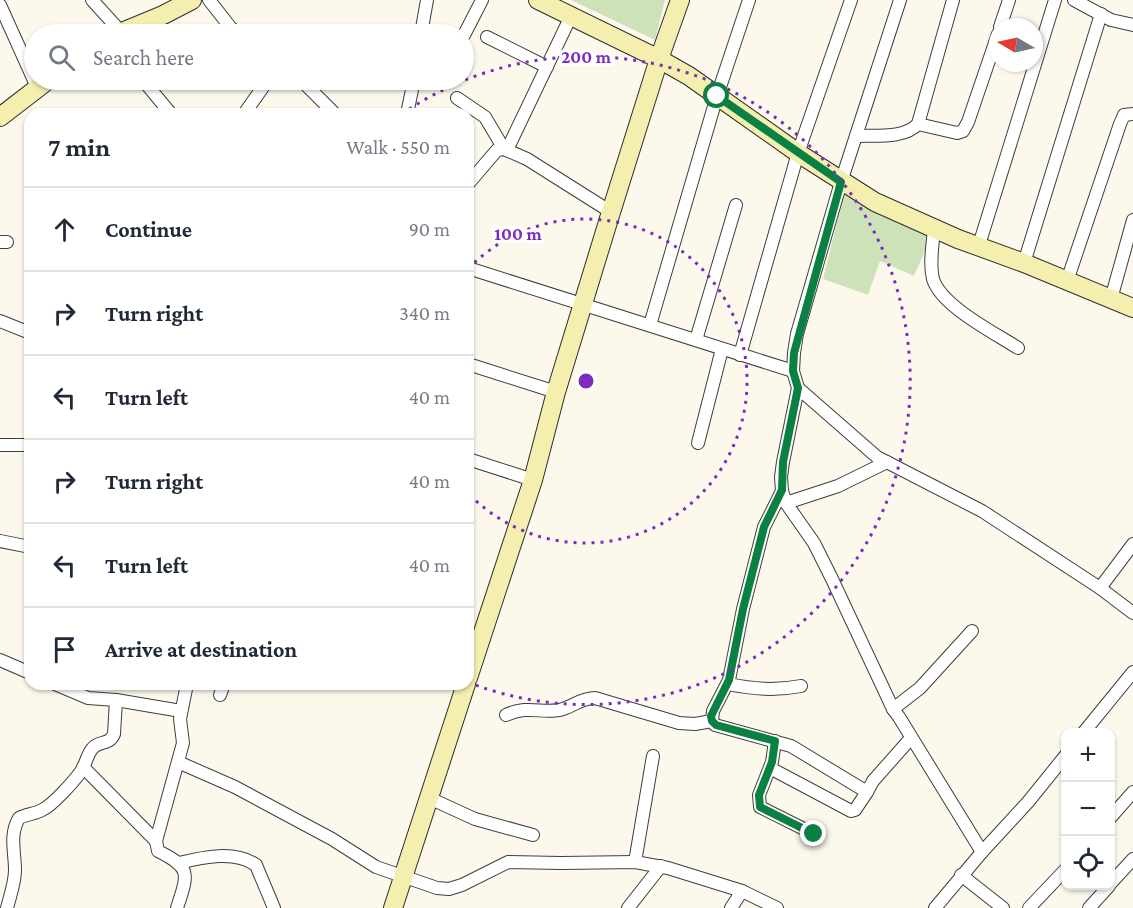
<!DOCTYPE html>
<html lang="en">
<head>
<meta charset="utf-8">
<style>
	:root { --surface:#fff; --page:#f2f2f3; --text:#1f2937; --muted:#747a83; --line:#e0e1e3 }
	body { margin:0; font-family:"Crimson Pro",serif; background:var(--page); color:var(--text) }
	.controls { position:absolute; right:18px; bottom:18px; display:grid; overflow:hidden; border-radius:12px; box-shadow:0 2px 4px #0004 }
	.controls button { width:54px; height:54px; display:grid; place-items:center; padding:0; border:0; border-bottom:2px solid var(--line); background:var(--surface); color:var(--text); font:30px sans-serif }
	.compass { position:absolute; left:989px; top:18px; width:54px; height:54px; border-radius:50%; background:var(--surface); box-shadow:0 2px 4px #0004; rotate:279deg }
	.stop { position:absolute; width:18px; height:18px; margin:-14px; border:4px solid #0b8043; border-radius:50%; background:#fff }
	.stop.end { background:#0b8043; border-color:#fff; box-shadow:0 2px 6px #0008 }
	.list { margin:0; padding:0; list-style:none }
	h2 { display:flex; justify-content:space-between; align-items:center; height:78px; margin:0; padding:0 24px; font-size:26px }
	h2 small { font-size:20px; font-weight:400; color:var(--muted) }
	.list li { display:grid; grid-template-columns:39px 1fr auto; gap:18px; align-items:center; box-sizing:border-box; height:84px; padding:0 24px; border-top:2px solid var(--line) }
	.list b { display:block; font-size:22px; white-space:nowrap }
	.list em { font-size:20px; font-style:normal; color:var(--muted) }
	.icon { flex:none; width:33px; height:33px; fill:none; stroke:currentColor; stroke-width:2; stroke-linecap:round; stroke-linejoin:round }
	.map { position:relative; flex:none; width:1133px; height:908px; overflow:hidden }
	.search { position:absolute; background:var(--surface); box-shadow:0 2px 4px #0004; left:24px; top:24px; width:450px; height:66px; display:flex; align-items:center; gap:15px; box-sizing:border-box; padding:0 21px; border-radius:33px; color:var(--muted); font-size:22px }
	.panel { position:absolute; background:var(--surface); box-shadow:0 2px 4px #0004; left:24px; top:108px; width:450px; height:582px; border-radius:18px }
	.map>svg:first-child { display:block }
	.green { fill:#cee2ba }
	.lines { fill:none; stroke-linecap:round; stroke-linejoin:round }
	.street-casing { stroke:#3e3e3e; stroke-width:14 }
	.secondary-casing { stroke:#2d2d2d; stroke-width:20 }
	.street { stroke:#fff; stroke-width:12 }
	.secondary { stroke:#f4eeaf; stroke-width:18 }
	.route { stroke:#0b8043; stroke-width:8 }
	.ring { fill:none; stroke:#7b2cbf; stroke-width:3; stroke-dasharray:3 6 }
	.centre { fill:#7b2cbf; stroke:#fff; stroke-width:3 }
	.ring-label { font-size:18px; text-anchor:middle; font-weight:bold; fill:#7b2cbf; stroke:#fff; stroke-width:6; stroke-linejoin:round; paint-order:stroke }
</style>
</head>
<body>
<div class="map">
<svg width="1133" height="908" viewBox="0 0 1133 908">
	<rect width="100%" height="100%" fill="#fcf9ec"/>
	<!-- green -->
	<g class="green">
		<polygon points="571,0 665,0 655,40"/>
		<polygon points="844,194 931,237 914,276 880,261 868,295 823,279"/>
	</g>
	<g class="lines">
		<!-- street casing -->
		<g class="street-casing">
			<g id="street">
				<polyline points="92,0 122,33"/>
				<polyline points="209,0 231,28 240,34"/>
				<polyline points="900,0 841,182 797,334 794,353 793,371 798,388 783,462 781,477 782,491 786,503 814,543 832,579 893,709 899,717 982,852 935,908"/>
				<polyline points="1074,0 1111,20 1133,25"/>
				<polyline points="0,5 37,87"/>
				<polyline points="1000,27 1009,0"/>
				<polyline points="421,34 427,0"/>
				<polyline points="464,35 482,0"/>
				<polyline points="487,37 547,67"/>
				<polyline points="143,80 171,114"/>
				<polyline points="301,80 335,114"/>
				<polyline points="457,98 485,117 504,149"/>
				<polyline points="244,114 268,80"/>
				<polyline points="407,114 414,80"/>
				<polyline points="918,124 957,133 963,131 968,122 998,34"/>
				<path d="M856 136C876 135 904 139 918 124L953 0"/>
				<polyline points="507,150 571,16"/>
				<polyline points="468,184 497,150 504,149 527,159 611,212"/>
				<path d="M934 228C933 244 929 263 933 279 941 306 995 333 1018 348"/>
				<polyline points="0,242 7,242"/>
				<polyline points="979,245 1055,0"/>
				<polyline points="1024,263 1101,14"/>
				<polyline points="468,268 793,371"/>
				<polyline points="1067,281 1120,124 1124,115 1133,114"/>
				<polyline points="1111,299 1133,220"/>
				<polyline points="0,321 30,333"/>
				<polyline points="650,325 717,96 749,0"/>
				<polyline points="696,340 736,205"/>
				<polyline points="740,355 798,153 851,0"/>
				<polyline points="468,364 556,392"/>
				<polyline points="798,388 877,457 982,511 1100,588 1133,613"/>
				<polyline points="698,443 722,349"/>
				<polyline points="0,445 30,445"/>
				<polyline points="468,459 533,480"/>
				<polyline points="782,491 764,527 743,609 729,680 713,711 712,721 715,725 791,746 867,792 873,781 911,738"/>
				<polyline points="786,503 838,486 887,462"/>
				<polyline points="0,541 30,547"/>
				<polyline points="1100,588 1133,544"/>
				<polyline points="0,660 30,673"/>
				<polyline points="55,684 88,698 116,700 181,711"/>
				<path d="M728 684C753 689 775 691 801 686"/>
				<polyline points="220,695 224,684"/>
				<polyline points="893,709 920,688 972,631"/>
				<path d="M506 715C529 704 544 715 563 709 575 705 582 698 595 698L679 723 695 724 712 721"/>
				<polyline points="1084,732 1133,672"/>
				<polyline points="775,741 772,762 759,795 760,807 814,834"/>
				<polyline points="178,762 235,787 332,839 376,867 437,888 449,889 462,885 508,862 561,863 635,862 668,868 742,891 777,908"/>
				<polyline points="83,767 156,841"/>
				<polyline points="770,768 851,811 855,810 867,792"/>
				<polyline points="429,798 475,819 533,835"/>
				<polyline points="1110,818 1133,792"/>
				<polyline points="982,852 1028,802 1066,755"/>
				<polyline points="635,862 653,756"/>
				<path d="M179 863C203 857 235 850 256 865L274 908"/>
				<polyline points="961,875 1003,908"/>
				<polyline points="1110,884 1133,859"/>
				<path d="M7 908C10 896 15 883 15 870 15 852 9 835 19 818 27 814 35 814 42 810 53 805 75 780 82 770 86 763 87 755 92 749 98 740 109 746 114 734L116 700"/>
				<path d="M177 908C188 874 192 868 158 851L156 841 183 743 180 719 187 684"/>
				<polyline points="628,908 661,866"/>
				<polyline points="731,908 742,891"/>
				<polyline points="1029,908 1066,869"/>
				<polyline points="1089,908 1109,886"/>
			</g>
		</g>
		<!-- secondary casing -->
		<g class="secondary-casing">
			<g id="secondary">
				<polyline points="538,0 659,59 689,76 798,153 875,202 958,239 1024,263 1133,308"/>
				<polyline points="117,34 163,15 192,0"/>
				<polyline points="0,117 48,80"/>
				<polyline points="468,678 533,480 556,392 611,212 659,59 680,0"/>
				<polyline points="393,908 466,684"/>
			</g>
		</g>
		<!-- street -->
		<use href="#street" class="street"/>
		<!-- secondary -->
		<use href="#secondary" class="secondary"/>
	</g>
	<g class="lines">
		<!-- route -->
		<polyline class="route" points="717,96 841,182 794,353 793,371 798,388 783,462 782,490 764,527 743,609 729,680 711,716 712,721 716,725 775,741 772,762 759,795 760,807 814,834"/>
	</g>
	<!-- distance rings -->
	<g class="ring">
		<path d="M468 269A162 162 0 1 1 468 493"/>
		<path d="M402 114A324 324 0 1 1 470 683"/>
	</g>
	<circle cx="586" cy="381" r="9" class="centre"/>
	<g class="ring-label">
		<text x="586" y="63">200 m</text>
		<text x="518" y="240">100 m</text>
	</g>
</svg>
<div class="controls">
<button>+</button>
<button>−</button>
<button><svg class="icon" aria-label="locate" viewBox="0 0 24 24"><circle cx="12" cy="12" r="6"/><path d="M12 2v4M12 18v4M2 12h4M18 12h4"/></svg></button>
</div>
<svg class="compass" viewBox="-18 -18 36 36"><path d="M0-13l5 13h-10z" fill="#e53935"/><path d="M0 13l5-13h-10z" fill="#747a83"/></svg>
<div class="stop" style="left:717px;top:96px"></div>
<div class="stop end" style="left:814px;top:834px"></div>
<div class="search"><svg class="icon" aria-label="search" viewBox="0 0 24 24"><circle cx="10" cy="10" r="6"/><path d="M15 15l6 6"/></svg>Search here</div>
<section class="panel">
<h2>7 min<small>Walk · 550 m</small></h2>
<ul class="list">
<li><svg class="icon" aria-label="ahead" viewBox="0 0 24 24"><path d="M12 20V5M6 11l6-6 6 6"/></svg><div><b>Continue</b></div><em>90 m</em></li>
<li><svg class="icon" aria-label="right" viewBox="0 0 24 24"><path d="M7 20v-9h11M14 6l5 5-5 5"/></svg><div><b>Turn right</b></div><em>340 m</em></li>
<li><svg class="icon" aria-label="left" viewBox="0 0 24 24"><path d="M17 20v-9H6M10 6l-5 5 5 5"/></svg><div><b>Turn left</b></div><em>40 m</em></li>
<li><svg class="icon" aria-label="right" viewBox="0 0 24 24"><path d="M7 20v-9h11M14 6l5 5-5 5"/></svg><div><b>Turn right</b></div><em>40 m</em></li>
<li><svg class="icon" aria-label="left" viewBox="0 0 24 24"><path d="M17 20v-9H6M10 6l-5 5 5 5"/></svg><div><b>Turn left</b></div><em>40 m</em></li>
<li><svg class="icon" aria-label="arrive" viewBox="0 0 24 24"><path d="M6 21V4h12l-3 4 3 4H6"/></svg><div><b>Arrive at destination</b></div></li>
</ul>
</section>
</div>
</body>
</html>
